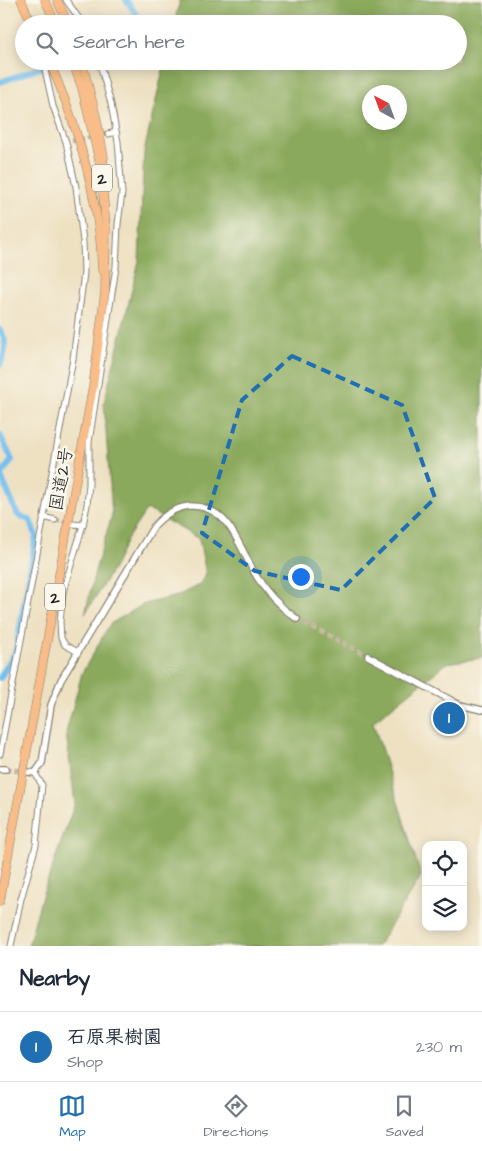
<!DOCTYPE html>
<html lang="en">
<head>
<meta charset="utf-8">
<style>
	:root { --surface:#fff; --page:#f2f2f3; --text:#1f2937; --muted:#747a83; --line:#e0e1e3; --accent:#1f6fb2 }
	body { margin:0; font-family:"Architects Daughter","Klee One",sans-serif; background:var(--page); color:var(--text) }
	.controls { position:absolute; right:15px; bottom:15px; display:grid; overflow:hidden; border-radius:10px; box-shadow:0 2px 12px #0003 }
	.controls button { width:45px; height:45px; display:grid; place-items:center; padding:0; border:0; border-bottom:1px solid var(--line); background:var(--surface); color:var(--text); font:25px sans-serif }
	.compass { position:absolute; left:362px; top:85px; width:45px; height:45px; border-radius:50%; background:var(--surface); box-shadow:0 2px 12px #0003; rotate:319deg }
	.you { position:absolute; left:300px; top:576px; width:18px; height:18px; margin:-12px; border:4px solid #fff; border-radius:50%; background:#1a73e8; box-shadow:0 0 0 8px #1a73e833 }
	.badge { display:grid; place-items:center; width:32px; height:32px; border-radius:50%; background:var(--accent); color:#fff; font-size:16px; font-weight:700 }
	.pin { position:absolute; translate:-50% -50%; border:2px solid #fff; box-shadow:0 1px 5px #0006 }
	.list { margin:0; padding:0; list-style:none }
	h2 { display:flex; justify-content:space-between; align-items:center; height:65px; margin:0; padding:0 20px; font-size:21px }
	h2 small { font-size:16px; font-weight:400; color:var(--muted) }
	.list li { display:grid; grid-template-columns:32px 1fr auto; gap:15px; align-items:center; box-sizing:border-box; height:70px; padding:0 20px; border-top:1px solid var(--line) }
	.list b { display:block; font-size:19px; white-space:nowrap }
	.list p { margin:0; font-size:16px; white-space:nowrap; color:var(--muted) }
	.list em { font-size:16px; font-style:normal; color:var(--muted) }
	.icon { flex:none; width:28px; height:28px; fill:none; stroke:currentColor; stroke-width:2; stroke-linecap:round; stroke-linejoin:round }
	.map { position:relative; flex:none; width:482px; height:946px; overflow:hidden }
	.search { position:absolute; background:var(--surface); box-shadow:0 2px 12px #0003; left:15px; right:15px; top:15px; height:55px; display:flex; align-items:center; gap:12px; box-sizing:border-box; padding:0 18px; border-radius:28px; color:var(--muted); font-size:19px }
	.sheet { height:135px; background:var(--surface) }
	nav { display:flex; justify-content:space-around; align-items:center; box-sizing:border-box; height:70px; border-top:1px solid var(--line); background:var(--surface); font-size:14px; color:var(--muted) }
	nav a { display:grid; justify-items:center; gap:2px }
	nav .on { color:var(--accent) }
	.map>svg:first-child { display:block }
	.forest { fill:#8aa95c; stroke:#53623c; fill-rule:evenodd }
	.lines { fill:none; stroke-linecap:round; stroke-linejoin:round }
	.canal { stroke:#75c0ef; stroke-width:6 }
	.minor-tunnel { stroke:#c4baa1; stroke-width:5; stroke-dasharray:5 2.5; stroke-linecap:butt }
	.tertiary-tunnel { stroke:#c4baa1; stroke-width:5.5; stroke-dasharray:5.5 3; stroke-linecap:butt }
	.minor-casing { stroke:#857e6f; stroke-width:7 }
	.tertiary-casing { stroke:#857e6f; stroke-width:8 }
	.trunk-casing { stroke:#857e6f; stroke-width:9 }
	.minor { stroke:#fff; stroke-width:5 }
	.tertiary { stroke:#fff; stroke-width:5.5 }
	.trunk { stroke:#f8bd89; stroke-width:8 }
	.marked { fill:none; stroke:#1f6fb2; stroke-width:4; stroke-dasharray:10 6; stroke-linejoin:round }
	.labels { text-anchor:middle; stroke-width:5; stroke-linejoin:round; paint-order:stroke }
	.shield { fill:#fbf7ec; stroke:#5f5e5a; stroke-width:1 }
	.shield-label { font-size:16px; font-weight:bold; fill:#1c1c1c }
	.street-label { font-size:18px; fill:#1c1c1c; stroke:#fbf7ec }
</style>
</head>
<body>
<div class="map">
<svg width="482" height="946" viewBox="0 0 482 946">
	<rect width="100%" height="100%" fill="#fbf7ec"/>
	<filter id="ink" filterUnits="userSpaceOnUse"><feTurbulence type="fractalNoise" baseFrequency=".02" numOctaves="2"/><feDisplacementMap in="SourceGraphic" scale="10" xChannelSelector="R" yChannelSelector="G"/><feConvolveMatrix kernelMatrix="1 2 1 2 8 2 1 2 1" color-interpolation-filters="sRGB"/></filter>
	<filter id="wash" filterUnits="userSpaceOnUse"><feTurbulence type="fractalNoise" baseFrequency=".0096" numOctaves="4" result="noise"/><feDisplacementMap in="SourceGraphic" scale="20" xChannelSelector="R" yChannelSelector="G"/><feGaussianBlur stdDeviation="1.12" result="paint"/><feColorMatrix in="noise" values="0 0 0 0 0 0 0 0 0 0 0 0 0 0 0 0 0 1.4 0 .05"/><feComposite in="paint" operator="in"/></filter>
	<g filter="url(#wash)">
		<rect width="100%" height="100%" fill="#eee1c2"/>
		<!-- forest -->
		<path class="forest" d="M180 0H482V658L447 663 373 722 421 876 378 946H28L41 899 75 803 66 733 82 673 110 624 144 604 177 596 199 585 206 574 199 539 147 509 127 539 115 565 85 614 95 571 112 515 104 403 139 261 144 152 165 61H458V24H174ZM370 92H400V122H370Z"/>
		<g class="lines">
			<!-- canal -->
			<g class="canal">
				<polyline points="126,0 141,21 137,24"/>
				<polyline points="0,82 37,69 68,61"/>
				<path d="M0 330C8 341 6 353 0 365"/>
				<polyline points="0,435 12,460 3,472 1,476 16,512 19,516 30,520 36,536 16,650 0,678"/>
			</g>
		</g>
	</g>
	<g filter="url(#ink)">
		<g class="lines">
			<!-- minor-tunnel -->
			<g class="minor-tunnel">
				<polyline points="72,141 108,134"/>
				<polyline points="55,520 71,523"/>
			</g>
			<!-- tertiary-tunnel -->
			<g class="tertiary-tunnel">
				<polyline points="297,619 368,656"/>
				<polyline points="6,769 26,772"/>
			</g>
			<!-- minor casing -->
			<g class="minor-casing">
				<g id="minor">
					<polyline points="66,0 83,24"/>
					<polyline points="108,134 116,132"/>
					<polyline points="43,517 55,520"/>
					<polyline points="73,524 83,525"/>
					<polyline points="78,652 65,645 61,638 60,622 63,592 83,525 87,505 89,484 89,442 116,267 118,224 122,193 118,142 111,104 99,61"/>
					<polyline points="0,754 73,359 84,273 83,241 76,187 66,142 53,106 43,61"/>
					<polyline points="11,946 21,899 36,845 42,785 35,773"/>
				</g>
			</g>
			<!-- tertiary casing -->
			<g class="tertiary-casing">
				<g id="tertiary">
					<polyline points="368,656 460,705 482,710"/>
					<polyline points="0,769 6,769"/>
					<path d="M28 772 35 773 42 763 51 705 61 680 154 526C164 515 175 507 190 506 231 505 239 549 257 577 267 594 280 607 297 619"/>
				</g>
			</g>
			<!-- trunk casing -->
			<g class="trunk-casing">
				<g id="trunk">
					<polyline points="21,0 32,24"/>
					<polyline points="45,0 56,24"/>
					<polyline points="57,0 68,24"/>
					<path d="M49 61C73 115 91 173 99 231 101 244 101 257 102 270"/>
					<polyline points="82,61 97,120 104,157 103,163"/>
					<polyline points="0,901 93,386 105,292 106,228 101,169 82,88 72,61"/>
				</g>
			</g>
			<!-- minor -->
			<use href="#minor" class="minor"/>
			<!-- tertiary -->
			<use href="#tertiary" class="tertiary"/>
			<!-- trunk -->
			<use href="#trunk" class="trunk"/>
		</g>
	</g>
	<!-- marked area -->
	<path class="marked" d="M292 356 402 405 435 498 341 590 255 571 202 533 242 400Z"/>
	<g class="labels">
		<!-- shield labels -->
		<g class="shield">
			<rect x="92" y="164.5" width="20" height="27" rx="4"/>
			<rect x="45" y="583.5" width="20" height="27" rx="4"/>
		</g>
		<g class="shield-label">
			<text x="102" y="184">2</text>
			<text x="55" y="603">2</text>
		</g>
		<!-- street labels -->
		<g class="street-label">
			<text transform="translate(61 479) rotate(-80)" y="6">国道2号</text>
		</g>
	</g>
</svg>
<div class="controls">
<button><svg class="icon" aria-label="locate" viewBox="0 0 24 24"><circle cx="12" cy="12" r="6"/><path d="M12 2v4M12 18v4M2 12h4M18 12h4"/></svg></button>
<button><svg class="icon" aria-label="layers" viewBox="0 0 24 24"><path d="M12 4l9 5-9 5-9-5zM3 14l9 5 9-5"/></svg></button>
</div>
<svg class="compass" viewBox="-18 -18 36 36"><path d="M0-13l5 13h-10z" fill="#e53935"/><path d="M0 13l5-13h-10z" fill="#747a83"/></svg>
<div class="you"></div>
<div class="pin badge" style="left:449px;top:718px">1</div>
<div class="search"><svg class="icon" aria-label="search" viewBox="0 0 24 24"><circle cx="10" cy="10" r="6"/><path d="M15 15l6 6"/></svg>Search here</div>
</div>
<section class="sheet">
<h2>Nearby<small></small></h2>
<ul class="list">
<li><span class="badge">1</span><div><b>石原果樹園</b><p>Shop</p></div><em>230 m</em></li>
</ul>
</section>
<nav>
<a class="on"><svg class="icon" aria-label="map" viewBox="0 0 24 24"><path d="M3 6l6-2 6 2 6-2v14l-6 2-6-2-6 2zM9 4v14M15 6v14"/></svg>Map</a>
<a><svg class="icon" aria-label="directions" viewBox="0 0 24 24"><path d="M12 3l9 9-9 9-9-9zM9 14v-3h6M13 9l2 2-2 2"/></svg>Directions</a>
<a><svg class="icon" aria-label="saved" viewBox="0 0 24 24"><path d="M7 4h10v16l-5-4-5 4z"/></svg>Saved</a>
</nav>
</body>
</html>
